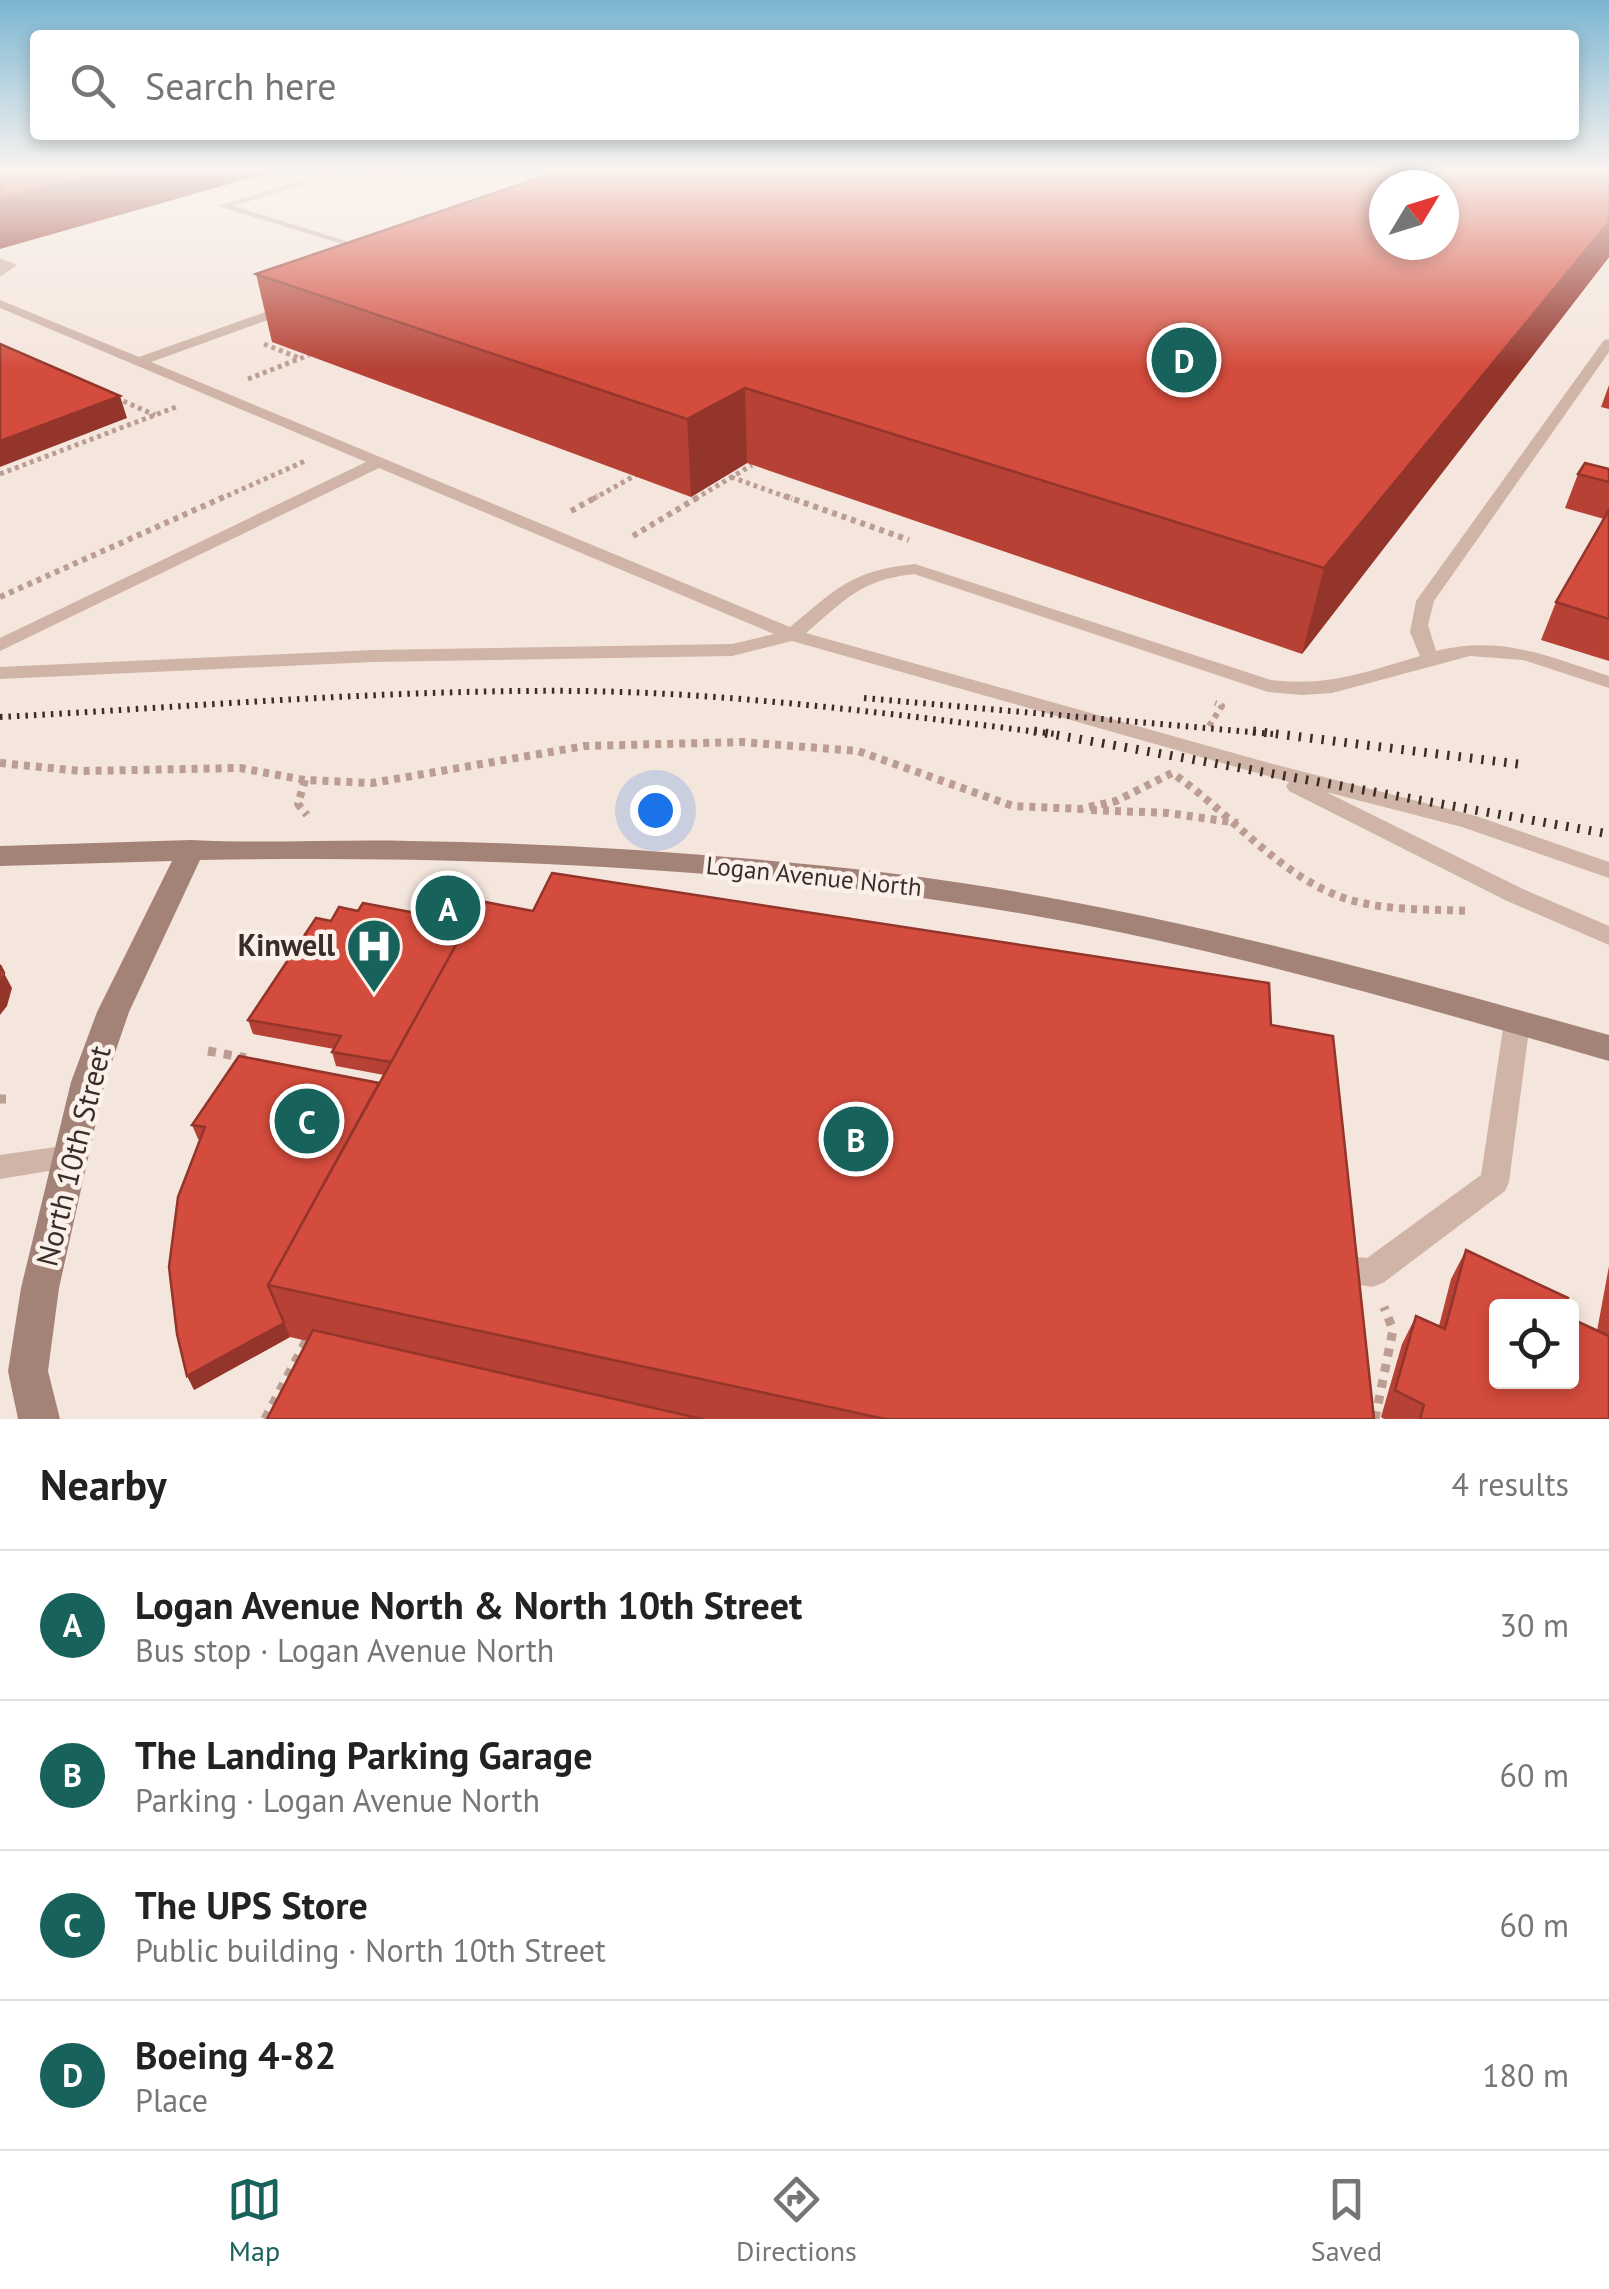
<!DOCTYPE html>
<html lang="en">
<head>
<meta charset="utf-8">
<style>
	:root { --surface:#fff; --page:#f2f2f2; --text:#222; --muted:#767676; --line:#e0e0e0; --accent:#18625c }
	body { margin:0; font-family:"PT Sans",sans-serif; background:var(--page); color:var(--text) }
	.controls { position:absolute; right:30px; bottom:30px; display:grid; overflow:hidden; border-radius:10px; box-shadow:0 5px 15px #0003 }
	.controls button { width:90px; height:90px; display:grid; place-items:center; padding:0; border:0; border-bottom:2px solid var(--line); background:var(--surface); color:var(--text); font:50px sans-serif }
	.compass { position:absolute; left:1369px; top:170px; width:90px; height:90px; border-radius:50%; background:var(--surface); box-shadow:0 5px 15px #0003; rotate:52deg }
	.you { position:absolute; left:655px; top:810px; width:35px; height:35px; margin:-25px; border:8px solid #fff; border-radius:50%; background:#1a73e8; box-shadow:0 0 0 15px #1a73e833 }
	.badge { display:grid; place-items:center; width:65px; height:65px; border-radius:50%; background:var(--accent); color:#fff; font-size:32px; font-weight:700 }
	.pin { position:absolute; translate:-50% -50%; border:5px solid #fff; box-shadow:0 2px 10px #0006 }
	.list { margin:0; padding:0; list-style:none }
	h2 { display:flex; justify-content:space-between; align-items:center; height:130px; margin:0; padding:0 40px; font-size:42px }
	h2 small { font-size:32px; font-weight:400; color:var(--muted) }
	.list li { display:grid; grid-template-columns:65px 1fr auto; gap:30px; align-items:center; box-sizing:border-box; height:150px; padding:0 40px; border-top:2px solid var(--line) }
	.list b { display:block; font-size:38px; white-space:nowrap }
	.list p { margin:0; font-size:32px; white-space:nowrap; color:var(--muted) }
	.list em { font-size:32px; font-style:normal; color:var(--muted) }
	.icon { flex:none; width:55px; height:55px; fill:none; stroke:currentColor; stroke-width:2; stroke-linecap:round; stroke-linejoin:round }
	.map { position:relative; flex:none; width:1609px; height:1419px; overflow:hidden }
	.search { position:absolute; background:var(--surface); box-shadow:0 5px 15px #0003; left:30px; right:30px; top:30px; height:110px; display:flex; align-items:center; gap:25px; box-sizing:border-box; padding:0 35px; border-radius:10px; color:var(--muted); font-size:38px }
	.sheet { height:730px; background:var(--surface) }
	nav { display:flex; justify-content:space-around; align-items:center; box-sizing:border-box; height:140px; border-top:2px solid var(--line); background:var(--surface); font-size:28px; color:var(--muted) }
	nav a { display:grid; justify-items:center; gap:5px }
	nav .on { color:var(--accent) }
	.map>svg:first-child { display:block }
	.lines { fill:none; stroke-linecap:round; stroke-linejoin:round }
	.path-far3 { stroke:#bb9d91; stroke-width:5; stroke-dasharray:4 4; stroke-linecap:butt }
	.path-far2 { stroke:#bb9d91; stroke-width:6; stroke-dasharray:5 5; stroke-linecap:butt }
	.path-far1 { stroke:#bb9d91; stroke-width:8; stroke-dasharray:6 6; stroke-linecap:butt }
	.path { stroke:#bb9d91; stroke-width:9; stroke-dasharray:8 8; stroke-linecap:butt }
	.lane { fill:#cfb4a7; fill-rule:evenodd }
	.secondary { fill:#a38278; fill-rule:evenodd }
	.rail-far1 { stroke:#3b2c28; stroke-width:6; stroke-dasharray:2.5 6; stroke-linecap:butt }
	.rail { stroke:#3b2c28; stroke-width:9; stroke-dasharray:2.5 9; stroke-linecap:butt }
	.wall { fill:#b64134 }
	.shaded-wall { fill:#94352b }
	.building { fill:#d44c3d; stroke:#94352b; stroke-width:2.5; fill-rule:evenodd }
	.labels { text-anchor:middle; stroke-width:9; stroke-linejoin:round; paint-order:stroke }
	.street-label { font-size:25px; fill:#3b2c28; stroke:#fcf1ea }
	.near-poi-label { font-size:30px; font-weight:bold; fill:#3b2c28; stroke:#fcf1ea; text-anchor:end }
	.near-street-label { font-size:30px; fill:#3b2c28; stroke:#fcf1ea }
</style>
</head>
<body>
<div class="map">
<svg width="1609" height="1419" viewBox="0 0 1609 1419">
	<rect width="100%" height="100%" fill="#f5e6dd"/>
	<g class="lines">
		<!-- path-far3 -->
		<g class="path-far3">
			<polyline points="264,344 299,358"/>
			<polyline points="248,379 309,355"/>
			<polyline points="116,398 155,415"/>
			<polyline points="0,474 176,407"/>
			<polyline points="731,477 792,499"/>
			<polyline points="220,499 305,461"/>
			<polyline points="593,499 636,475"/>
			<polyline points="695,499 752,465"/>
		</g>
		<!-- path-far2 -->
		<g class="path-far2">
			<polyline points="785,496 909,540"/>
			<polyline points="571,511 598,496"/>
			<polyline points="633,536 700,496"/>
			<polyline points="0,597 226,496"/>
			<polyline points="1209,726 1222,706 1215,703"/>
		</g>
		<!-- path-far1 -->
		<g class="path-far1">
			<path d="M0 763 81 771 240 768 305 780 372 783 585 746 742 742 858 751 1013 806 1080 809 1116 801 1172 773C1230 812 1279 877 1347 899 1386 911 1429 909 1470 911"/>
			<polyline points="305,780 298,804 307,815"/>
			<polyline points="1091,810 1168,813 1238,823"/>
		</g>
		<!-- path -->
		<g class="path">
			<polyline points="208,1051 246,1058"/>
			<polyline points="0,1099 6,1099"/>
			<polyline points="265,1419 306,1341"/>
			<polyline points="1375,1419 1393,1330 1384,1307"/>
		</g>
		<!-- lane -->
		<g class="lane">
			<polygon points="334,170 350,170 234,206 371,249 371,253 218,206"/>
			<polygon points="350,170 384,175 415,170 384,181"/>
			<polygon points="0,258 17,265 0,277"/>
			<path d="M0 300 139 357 285 305H293V311L151 362 790 627C838 588 850 571 915 564L1271 680C1329 687 1365 672 1420 656L1410 632 1416 601 1604 340 1609 339V352L1434 601 1428 625 1436 651C1502 635 1547 656 1609 676V688L1523 660 1470 656 1332 693 1302 695 1268 692 914 574C860 580 845 600 806 633L1269 763 1476 816 1609 862V878L1462 827 1326 792 1523 889 1609 926V945L1507 901 1289 791 1286 786 1289 782 792 641 732 656 373 662 0 679V667L373 650 732 644 774 634 379 468 0 651V638L366 462 0 308Z"/>
			<polygon points="1517,1012 1526,1015 1530,1022 1509,1182 1505,1191 1383,1283 1372,1287 1323,1279 1319,1269 1323,1259 1334,1255 1367,1258 1481,1175 1504,1022 1508,1015"/>
			<polygon points="69,1145 79,1148 83,1157 79,1166 0,1179 0,1155"/>
		</g>
		<!-- secondary -->
		<path class="secondary" d="M191 840C264 844 338 839 410 841 549 843 688 852 826 866 1093 892 1351 963 1609 1035V1061C1418 1006 1226 949 1030 915 757 867 477 855 200 860L129 1012 105 1082 59 1288 48 1371 60 1419H18L8 1371 21 1288 71 1082 97 1012 172 861 0 866V846Z"/>
		<!-- rail-far1 -->
		<g class="rail-far1">
			<polyline points="864,698 1273,734"/>
			<path d="M0 717C193 707 388 689 581 691 739 693 898 715 1055 734"/>
		</g>
		<!-- rail -->
		<g class="rail">
			<polyline points="1034,731 1609,834"/>
			<polyline points="1253,731 1526,765"/>
		</g>
	</g>
	<!-- wall -->
	<g class="wall">
		<polygon points="1609,170 1609,257 1302,654 747,463 691,497 272,342 256,274"/>
		<polygon points="1609,385 1609,409 1601,407"/>
		<polygon points="1609,469 1609,661 1541,640 1556,602 1604,519 1565,508 1578,474"/>
		<polygon points="358,911 468,923 533,911 1271,1025 1374,1419 267,1419 307,1341 290,1337 194,1390 200,1140 198,1139 192,1125 379,1083 384,1075 336,1066 332,1052 334,1049 253,1034 248,1020 331,921"/>
		<polygon points="1466,1250 1496,1306 1597,1331 1609,1266 1609,1419 1384,1419 1381,1417 1402,1344 1416,1316 1439,1326 1451,1279"/>
	</g>
	<!-- shaded-wall -->
	<g class="shaded-wall">
		<polygon points="112,170 278,170 0,249 0,199"/>
		<polygon points="1609,222 1609,257 1302,654 1324,568"/>
		<polygon points="745,388 747,463 691,497 687,419"/>
		<polygon points="120,396 127,418 0,467 0,441"/>
		<polygon points="4,973 12,988 7,1006 0,1015 0,990"/>
		<polygon points="284,1323 290,1337 194,1390 187,1376"/>
	</g>
	<!-- building -->
	<g class="building">
		<polygon points="0,170 112,170 0,199"/>
		<path d="M562 170H1609V222L1324 568 745 388 687 419 256 274ZM1384 185H1444V245H1384Z"/>
		<polygon points="0,344 120,396 0,441"/>
		<polygon points="1585,463 1609,469 1609,482 1578,474"/>
		<polygon points="1609,510 1609,619 1556,602"/>
		<polygon points="552,873 1269,983 1271,1025 1333,1036 1374,1419 885,1419 268,1285 480,901 533,911"/>
		<polygon points="363,903 468,923 391,1062 332,1052 341,1036 248,1020 316,918 331,921 339,907 358,911"/>
		<polygon points="0,965 4,973 0,990"/>
		<polygon points="239,1056 379,1083 268,1285 284,1323 187,1376 177,1334 169,1267 178,1197 205,1127 192,1125"/>
		<polygon points="1466,1250 1568,1298 1565,1306 1496,1306 1496,1382 1572,1382 1572,1319 1609,1336 1609,1419 1420,1419 1424,1405 1395,1390 1416,1316 1445,1329"/>
		<polygon points="313,1330 702,1419 267,1419"/>
	</g>
	<!-- sky -->
	<linearGradient id="sky" x2="0" y2="1"><stop stop-color="#7bb5d2"/><stop offset="0.46" stop-color="#faf4f0"/><stop offset="1" stop-color="#faf4f0" stop-opacity="0"/></linearGradient>
	<rect width="1609" height="369" fill="url(#sky)"/>
	<!-- icons -->
	<defs>
		<g id="hospital-pin" transform="scale(2.875)"><path d="M0 17L-7.5 6A9.5 9.5 0 1 1 7.5 6Z" fill="#18625c" stroke="#fcf1ea"/><path d="M-5-5h3v3.5h4V-5h3V5h-3V1.5h-4V5h-3Z" fill="#fff"/></g>
	</defs>
	<g fill-rule="evenodd">
		<use href="#hospital-pin" x="374" y="946"/>
	</g>
	<g class="labels">
		<!-- street labels -->
		<g class="street-label">
			<text transform="translate(814 876) rotate(6)" y="9">Logan Avenue North</text>
		</g>
		<!-- near-poi labels -->
		<g class="near-poi-label">
			<text x="335" y="956">Kinwell</text>
		</g>
		<!-- near-street labels -->
		<g class="near-street-label">
			<text transform="translate(74 1156) rotate(-76)" y="10">North 10th Street</text>
		</g>
	</g>
</svg>
<div class="controls">
<button><svg class="icon" aria-label="locate" viewBox="0 0 24 24"><circle cx="12" cy="12" r="6"/><path d="M12 2v4M12 18v4M2 12h4M18 12h4"/></svg></button>
</div>
<svg class="compass" viewBox="-18 -18 36 36"><path d="M0-13l5 13h-10z" fill="#e53935"/><path d="M0 13l5-13h-10z" fill="#767676"/></svg>
<div class="you"></div>
<div class="pin badge" style="left:448px;top:908px">A</div>
<div class="pin badge" style="left:856px;top:1139px">B</div>
<div class="pin badge" style="left:307px;top:1121px">C</div>
<div class="pin badge" style="left:1184px;top:360px">D</div>
<div class="search"><svg class="icon" aria-label="search" viewBox="0 0 24 24"><circle cx="10" cy="10" r="6"/><path d="M15 15l6 6"/></svg>Search here</div>
</div>
<section class="sheet">
<h2>Nearby<small>4 results</small></h2>
<ul class="list">
<li><span class="badge">A</span><div><b>Logan Avenue North &amp; North 10th Street</b><p>Bus stop · Logan Avenue North</p></div><em>30 m</em></li>
<li><span class="badge">B</span><div><b>The Landing Parking Garage</b><p>Parking · Logan Avenue North</p></div><em>60 m</em></li>
<li><span class="badge">C</span><div><b>The UPS Store</b><p>Public building · North 10th Street</p></div><em>60 m</em></li>
<li><span class="badge">D</span><div><b>Boeing 4-82</b><p>Place</p></div><em>180 m</em></li>
</ul>
</section>
<nav>
<a class="on"><svg class="icon" aria-label="map" viewBox="0 0 24 24"><path d="M3 6l6-2 6 2 6-2v14l-6 2-6-2-6 2zM9 4v14M15 6v14"/></svg>Map</a>
<a><svg class="icon" aria-label="directions" viewBox="0 0 24 24"><path d="M12 3l9 9-9 9-9-9zM9 14v-3h6M13 9l2 2-2 2"/></svg>Directions</a>
<a><svg class="icon" aria-label="saved" viewBox="0 0 24 24"><path d="M7 4h10v16l-5-4-5 4z"/></svg>Saved</a>
</nav>
</body>
</html>
